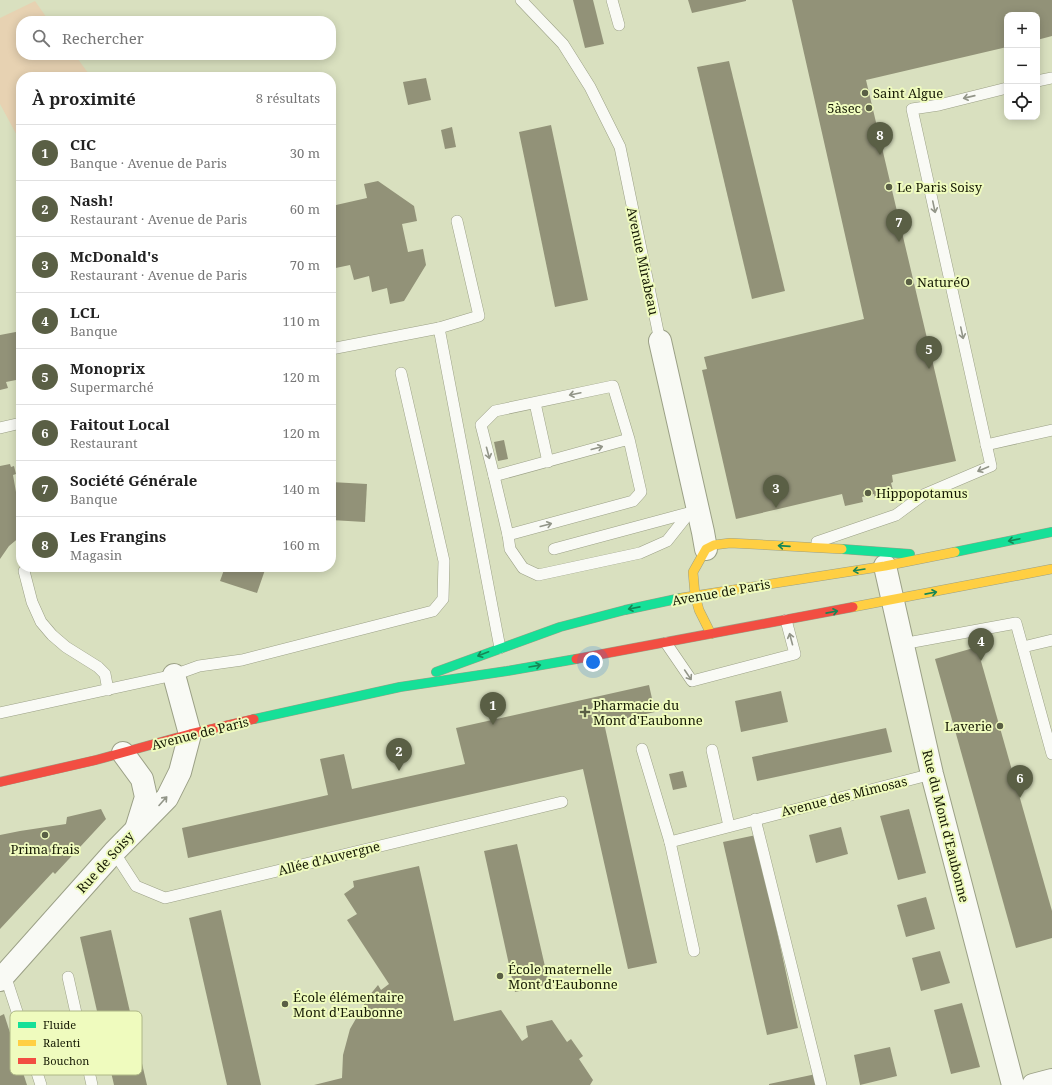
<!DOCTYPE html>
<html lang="fr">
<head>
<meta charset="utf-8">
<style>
	:root { --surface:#fff; --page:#f2f2f2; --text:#222; --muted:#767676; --line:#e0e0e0; --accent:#5a5f45 }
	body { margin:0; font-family:"Noto Serif",serif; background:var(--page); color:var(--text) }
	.controls { position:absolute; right:12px; top:12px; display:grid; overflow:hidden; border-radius:8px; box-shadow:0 2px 10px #0003 }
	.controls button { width:36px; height:36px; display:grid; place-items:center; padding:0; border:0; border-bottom:1px solid var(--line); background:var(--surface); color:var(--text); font:20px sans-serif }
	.you { position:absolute; left:593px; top:662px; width:14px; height:14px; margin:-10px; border:3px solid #fff; border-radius:50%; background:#1a73e8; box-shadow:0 0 0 6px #1a73e833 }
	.badge { display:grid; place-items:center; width:26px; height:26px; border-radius:50%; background:var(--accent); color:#fff; font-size:13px; font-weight:700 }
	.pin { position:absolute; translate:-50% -33px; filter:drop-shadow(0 1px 2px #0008) }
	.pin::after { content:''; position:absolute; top:21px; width:14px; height:12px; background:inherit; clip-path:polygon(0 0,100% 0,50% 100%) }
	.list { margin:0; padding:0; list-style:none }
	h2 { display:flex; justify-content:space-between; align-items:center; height:52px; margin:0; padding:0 16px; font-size:17px }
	h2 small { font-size:13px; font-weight:400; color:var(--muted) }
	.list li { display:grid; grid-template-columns:26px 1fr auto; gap:12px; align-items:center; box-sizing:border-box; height:56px; padding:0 16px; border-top:1px solid var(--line) }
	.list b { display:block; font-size:15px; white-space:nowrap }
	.list p { margin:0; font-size:13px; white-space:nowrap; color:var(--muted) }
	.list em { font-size:13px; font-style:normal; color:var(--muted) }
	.icon { flex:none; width:22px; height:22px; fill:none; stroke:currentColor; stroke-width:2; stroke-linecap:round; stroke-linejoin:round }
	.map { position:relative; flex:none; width:1052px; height:1085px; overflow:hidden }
	.search { position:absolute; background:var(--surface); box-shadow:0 2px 10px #0003; left:16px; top:16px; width:320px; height:44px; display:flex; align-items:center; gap:10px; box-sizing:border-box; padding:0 14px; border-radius:16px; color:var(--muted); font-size:15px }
	.panel { position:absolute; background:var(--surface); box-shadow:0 2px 10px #0003; left:16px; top:72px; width:320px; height:500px; border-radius:16px }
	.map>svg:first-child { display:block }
	.green { fill:#e7d2b2 }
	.building { fill:#929278 }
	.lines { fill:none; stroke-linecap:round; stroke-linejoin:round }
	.lane-casing { stroke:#9ba086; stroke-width:12 }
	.street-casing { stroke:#9ba086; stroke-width:24 }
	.fast-casing { stroke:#9ba086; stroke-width:10 }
	.slow-casing { stroke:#9ba086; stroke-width:10 }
	.jam-casing { stroke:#9ba086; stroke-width:10 }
	.lane { stroke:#f9faf5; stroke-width:11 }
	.street { stroke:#f9faf5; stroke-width:22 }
	.fast { stroke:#16e098; stroke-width:9 }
	.slow { stroke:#ffcf43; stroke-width:9 }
	.jam { stroke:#f24e42; stroke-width:9 }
	.oneway { stroke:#929588 }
	.oneway2 { stroke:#168655 }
	.poi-dot { fill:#5a5f45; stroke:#effbbe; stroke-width:1.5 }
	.labels { text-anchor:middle; stroke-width:4; stroke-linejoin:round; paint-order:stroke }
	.poi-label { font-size:13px; fill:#151903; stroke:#effbbe; text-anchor:start }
	.street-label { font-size:13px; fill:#151903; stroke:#effbbe }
	.key { fill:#effbbe; stroke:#aeb786; stroke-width:1 }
	.key-label { font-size:11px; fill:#151903 }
</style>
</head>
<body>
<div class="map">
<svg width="1052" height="1085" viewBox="0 0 1052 1085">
	<rect width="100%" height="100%" fill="#d9e0bf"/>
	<!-- green -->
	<polygon class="green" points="35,1 49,21 21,21 21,55 75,55 91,77 21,77 21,143 0,104 0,18"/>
	<!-- building -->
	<g class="building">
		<polygon points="573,0 593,0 604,44 585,48"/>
		<polygon points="688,0 746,0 746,1 692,13"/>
		<polygon points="792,0 1052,0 1052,36 1037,40 1037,15 1007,15 1007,47 866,80 956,461 892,475 893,482 891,483 894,494 875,499 874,494 862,497 863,502 845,506 842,494 736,519 702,370 707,369 704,357 864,319"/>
		<polygon points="729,61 785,291 752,299 697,67"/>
		<polygon points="426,78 431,100 408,105 403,82"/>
		<polygon points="551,125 588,300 555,307 519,132"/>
		<polygon points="452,127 456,147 445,149 441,130"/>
		<polygon points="378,181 414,206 417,221 402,224 408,252 423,249 426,265 404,301 390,304 387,288 372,292 369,276 354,280 350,265 331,269 331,191 333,190 336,205 367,198 364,184"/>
		<polygon points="21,331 21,379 6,382 8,388 0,390 0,335"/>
		<polygon points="504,440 508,459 498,461 494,442"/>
		<polygon points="10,464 11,467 14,466 16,474 13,475 16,492 21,491 21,536 9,546 0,559 0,466"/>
		<polygon points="331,482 367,484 365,522 331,520"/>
		<polygon points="225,567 266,567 257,593 220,581"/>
		<polygon points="977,647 1052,911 1052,938 1016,948 935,659"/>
		<polygon points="649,685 655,712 604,723 657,963 628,969 583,769 188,858 182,828 328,795 320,759 344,754 352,789 465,764 456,728"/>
		<polygon points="781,691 788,722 741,732 735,701"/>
		<polygon points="886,728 892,752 757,781 752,757"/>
		<polygon points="683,771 687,787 673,790 669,774"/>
		<polygon points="101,809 106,819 55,874 53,872 0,929 0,835 20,831 66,824 67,817"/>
		<polygon points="909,809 926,873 898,880 880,816"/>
		<polygon points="841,827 848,854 816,863 809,835"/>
		<polygon points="756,835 798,1028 767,1035 723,842"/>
		<polygon points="517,844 549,984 515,992 484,851"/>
		<polygon points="419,866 454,1021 501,1010 522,1041 528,1037 526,1026 552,1020 567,1042 571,1039 583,1056 579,1059 593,1080 590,1085 314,1085 342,1078 343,1055 350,1029 369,996 378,985 381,990 389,984 347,920 357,914 344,894 354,887 353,881"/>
		<polygon points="926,897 935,929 906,937 897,905"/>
		<polygon points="221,910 261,1085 227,1085 189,918"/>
		<polygon points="111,930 147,1085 114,1085 80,937"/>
		<polygon points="940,951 950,983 921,991 912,958"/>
		<polygon points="962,1003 980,1067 951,1074 934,1010"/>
		<polygon points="4,1014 27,1085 0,1085 0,1016"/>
		<polygon points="890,1047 897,1076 860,1085 854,1055"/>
		<polygon points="816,1074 819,1085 769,1085 769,1084"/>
	</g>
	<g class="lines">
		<!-- lane casing -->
		<g class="lane-casing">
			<g id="lane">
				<polyline points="521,0 563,44 590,87 620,147 660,341"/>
				<polyline points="612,0 619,25"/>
				<polyline points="1037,81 1052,78"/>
				<polyline points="439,328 479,316 457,221"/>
				<polyline points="331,349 439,328 500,648"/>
				<polyline points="535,403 548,462"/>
				<polyline points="0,428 21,423"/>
				<polyline points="986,445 1052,430"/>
				<polyline points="494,476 508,535 510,549 523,568 538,575 640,553 667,541 690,512"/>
				<polyline points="508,535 633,501 641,492 629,439 613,386 495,411 481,425 494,476 629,439"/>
				<polyline points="817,542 896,515 923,495 991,466 912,109 939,105 1007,88"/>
				<polyline points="554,549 692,512"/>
				<polyline points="24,571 32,602 41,622 52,635 66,647 98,667 105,674 108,690"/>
				<polyline points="666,643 692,681 795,654 786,620"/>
				<polyline points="902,644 1016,623 1052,754"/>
				<polyline points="1023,647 1052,640"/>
				<polyline points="0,713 174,675 199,666 242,660 433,611 443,599 444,561 401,373"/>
				<polyline points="642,749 670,842 694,951"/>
				<polyline points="712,750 729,826"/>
				<polyline points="755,819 821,1085"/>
				<polyline points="670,842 932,774"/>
				<polyline points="114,852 136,886 165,898 562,802"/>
				<polyline points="5,975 41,1085"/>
				<polyline points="68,977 92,1085"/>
			</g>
		</g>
		<!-- street casing -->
		<g class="street-casing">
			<g id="street">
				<polyline points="660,341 703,532 706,549"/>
				<polyline points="885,566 932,774 1013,1085"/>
				<polyline points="123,753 142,779 146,797 137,826"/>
				<polyline points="0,980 114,852 167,798 180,772 190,734 174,675"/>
				<polyline points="1033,1085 1052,1080"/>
			</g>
		</g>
		<!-- fast casing -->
		<g class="fast-casing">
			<g id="fast">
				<polyline points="842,549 910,554"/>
				<polyline points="955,552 1052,532"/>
				<polyline points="436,672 560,627 625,610 681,598"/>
				<polyline points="254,719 400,687 507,671 576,659"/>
			</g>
		</g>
		<!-- slow casing -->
		<g class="slow-casing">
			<g id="slow">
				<polyline points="681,598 885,566 955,552"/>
				<polyline points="853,607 1052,569"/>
				<polyline points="711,634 699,610 695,595 693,572 706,549 714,545 730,543 842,549"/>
			</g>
		</g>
		<!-- jam casing -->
		<g class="jam-casing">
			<g id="jam">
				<polyline points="576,659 853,607"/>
				<polyline points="0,782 96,760 190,734 254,719"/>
			</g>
		</g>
		<!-- lane -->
		<use href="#lane" class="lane"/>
		<!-- street -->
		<use href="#street" class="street"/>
		<!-- fast -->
		<use href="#fast" class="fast"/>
		<!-- slow -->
		<use href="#slow" class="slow"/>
		<!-- jam -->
		<use href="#jam" class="jam"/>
	</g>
	<!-- one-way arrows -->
	<defs><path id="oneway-shaft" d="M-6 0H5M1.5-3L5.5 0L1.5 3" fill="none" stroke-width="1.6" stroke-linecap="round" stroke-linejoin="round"/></defs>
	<g class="oneway">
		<use href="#oneway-shaft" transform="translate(969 97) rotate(167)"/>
		<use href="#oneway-shaft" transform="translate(934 207) rotate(78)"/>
		<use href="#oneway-shaft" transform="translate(962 333) rotate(78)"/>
		<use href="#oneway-shaft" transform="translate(575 394) rotate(168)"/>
		<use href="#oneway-shaft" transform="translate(597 448) rotate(-15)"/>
		<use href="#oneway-shaft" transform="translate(488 453) rotate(75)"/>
		<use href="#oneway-shaft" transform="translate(983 469) rotate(157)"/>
		<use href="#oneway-shaft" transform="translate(546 525) rotate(-15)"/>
		<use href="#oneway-shaft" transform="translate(791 639) rotate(-105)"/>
		<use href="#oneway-shaft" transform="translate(688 675) rotate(56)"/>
		<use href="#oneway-shaft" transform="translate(163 801) rotate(-48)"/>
	</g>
	<g class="oneway2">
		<use href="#oneway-shaft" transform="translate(1014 540) rotate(168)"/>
		<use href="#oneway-shaft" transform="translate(784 546) rotate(-176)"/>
		<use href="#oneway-shaft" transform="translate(859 570) rotate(171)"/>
		<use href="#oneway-shaft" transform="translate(931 593) rotate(-11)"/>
		<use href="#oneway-shaft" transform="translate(634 608) rotate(169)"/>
		<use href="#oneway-shaft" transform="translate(832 612) rotate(-11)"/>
		<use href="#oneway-shaft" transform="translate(483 654) rotate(159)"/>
		<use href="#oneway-shaft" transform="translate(535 666) rotate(-10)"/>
	</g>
	<!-- markers -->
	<g class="poi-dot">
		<circle cx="865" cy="93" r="4"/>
		<circle cx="869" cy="108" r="4"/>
		<circle cx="889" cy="187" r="4"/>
		<circle cx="909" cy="282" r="4"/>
		<circle cx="868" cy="493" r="4"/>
		<path d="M583 706h4v4h4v4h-4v4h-4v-4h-4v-4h4z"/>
		<circle cx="1000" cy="726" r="4"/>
		<circle cx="45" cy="835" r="4"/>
		<circle cx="500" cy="976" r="4"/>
		<circle cx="285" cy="1004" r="4"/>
	</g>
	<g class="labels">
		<!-- poi labels -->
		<g class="poi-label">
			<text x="873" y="98">Saint Algue</text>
			<text x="861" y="113" text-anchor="end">5àsec</text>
			<text x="897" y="192">Le Paris Soisy</text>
			<text x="917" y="287">NaturéO</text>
			<text x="876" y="498">Hippopotamus</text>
			<text x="593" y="710">Pharmacie du<tspan x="593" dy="15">Mont d'Eaubonne</tspan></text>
			<text x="992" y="731" text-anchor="end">Laverie</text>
			<text x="45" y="854" text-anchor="middle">Prima frais</text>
			<text x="508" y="974">École maternelle<tspan x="508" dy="15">Mont d'Eaubonne</tspan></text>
			<text x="293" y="1002">École élémentaire<tspan x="293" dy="15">Mont d'Eaubonne</tspan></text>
		</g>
		<!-- street labels -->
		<g class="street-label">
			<text transform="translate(643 261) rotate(78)" y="5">Avenue Mirabeau</text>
			<text transform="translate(721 592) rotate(-10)" y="5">Avenue de Paris</text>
			<text transform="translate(200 733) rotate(-14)" y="5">Avenue de Paris</text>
			<text transform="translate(844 796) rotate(-14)" y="5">Avenue des Mimosas</text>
			<text transform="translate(946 826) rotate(76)" y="5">Rue du Mont d'Eaubonne</text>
			<text transform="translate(329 858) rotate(-14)" y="5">Allée d'Auvergne</text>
			<text transform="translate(105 862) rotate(-48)" y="5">Rue de Soisy</text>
		</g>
	</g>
	<!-- legend -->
	<rect x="10" y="1011" width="132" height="64" rx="6" class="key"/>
	<rect x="18" y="1022" width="18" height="6" fill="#16e098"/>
	<rect x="18" y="1040" width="18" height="6" fill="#ffcf43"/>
	<rect x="18" y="1058" width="18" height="6" fill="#f24e42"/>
	<g class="key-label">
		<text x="43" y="1029">Fluide</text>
		<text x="43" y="1047">Ralenti</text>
		<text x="43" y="1065">Bouchon</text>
	</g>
</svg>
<div class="controls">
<button>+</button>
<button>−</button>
<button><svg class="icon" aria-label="locate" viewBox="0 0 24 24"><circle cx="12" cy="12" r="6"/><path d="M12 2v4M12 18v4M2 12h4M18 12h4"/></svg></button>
</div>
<div class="you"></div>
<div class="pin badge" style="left:493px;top:725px">1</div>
<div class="pin badge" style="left:399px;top:771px">2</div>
<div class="pin badge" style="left:776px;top:508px">3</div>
<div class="pin badge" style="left:981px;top:661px">4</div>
<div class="pin badge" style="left:929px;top:369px">5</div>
<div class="pin badge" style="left:1020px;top:798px">6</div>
<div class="pin badge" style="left:899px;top:242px">7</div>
<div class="pin badge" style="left:880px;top:155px">8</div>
<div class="search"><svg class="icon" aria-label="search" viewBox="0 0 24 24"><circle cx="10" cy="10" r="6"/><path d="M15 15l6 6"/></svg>Rechercher</div>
<section class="panel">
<h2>À proximité<small>8 résultats</small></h2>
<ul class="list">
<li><span class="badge">1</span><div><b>CIC</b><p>Banque · Avenue de Paris</p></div><em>30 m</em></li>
<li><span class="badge">2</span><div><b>Nash!</b><p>Restaurant · Avenue de Paris</p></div><em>60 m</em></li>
<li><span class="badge">3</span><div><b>McDonald's</b><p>Restaurant · Avenue de Paris</p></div><em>70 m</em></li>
<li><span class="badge">4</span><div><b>LCL</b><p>Banque</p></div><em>110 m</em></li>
<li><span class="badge">5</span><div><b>Monoprix</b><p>Supermarché</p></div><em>120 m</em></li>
<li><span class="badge">6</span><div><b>Faitout Local</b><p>Restaurant</p></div><em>120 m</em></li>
<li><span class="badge">7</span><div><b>Société Générale</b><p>Banque</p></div><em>140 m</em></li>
<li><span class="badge">8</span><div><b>Les Frangins</b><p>Magasin</p></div><em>160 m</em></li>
</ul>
</section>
</div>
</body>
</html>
